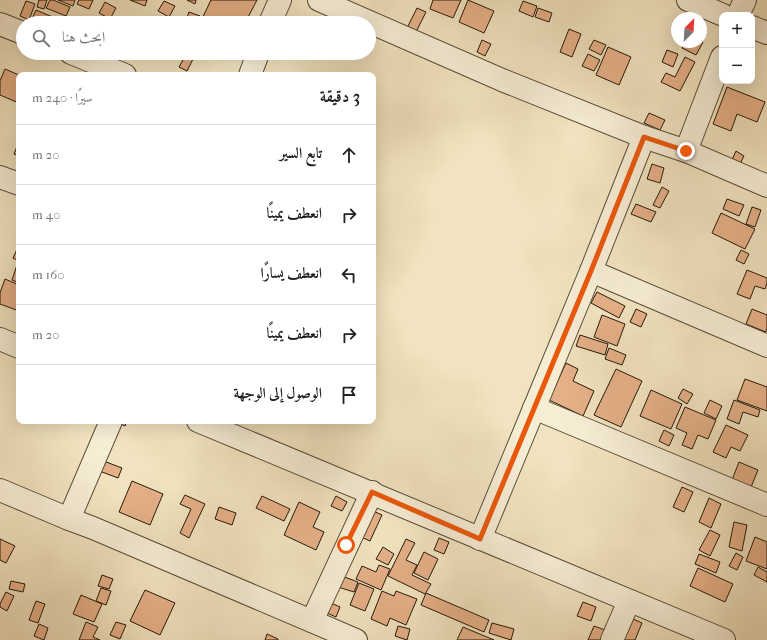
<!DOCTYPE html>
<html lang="ar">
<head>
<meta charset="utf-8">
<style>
	:root { --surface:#fff; --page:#f2f2f2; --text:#222; --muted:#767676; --line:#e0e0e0 }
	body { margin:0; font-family:"IM FELL French Canon",Amiri,serif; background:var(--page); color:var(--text); direction:rtl }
	.controls { position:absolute; right:12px; top:12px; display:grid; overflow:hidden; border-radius:8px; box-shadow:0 4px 16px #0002 }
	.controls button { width:36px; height:36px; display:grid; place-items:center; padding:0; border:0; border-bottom:1px solid var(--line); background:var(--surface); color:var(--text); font:20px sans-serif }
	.compass { position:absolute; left:671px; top:12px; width:36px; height:36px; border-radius:50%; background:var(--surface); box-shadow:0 4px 16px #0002; rotate:24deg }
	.stop { position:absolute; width:12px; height:12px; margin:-9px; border:3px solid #ea580c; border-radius:50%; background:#fff }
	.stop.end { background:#ea580c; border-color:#fff; box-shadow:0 1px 4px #0008 }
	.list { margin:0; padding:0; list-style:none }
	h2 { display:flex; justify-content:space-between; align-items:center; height:52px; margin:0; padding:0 16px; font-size:17px }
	h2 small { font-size:13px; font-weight:400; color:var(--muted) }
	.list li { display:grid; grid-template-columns:26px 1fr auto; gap:12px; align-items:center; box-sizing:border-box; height:60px; padding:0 16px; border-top:1px solid var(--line) }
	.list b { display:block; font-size:15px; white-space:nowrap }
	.list em { font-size:13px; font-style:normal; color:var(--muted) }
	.icon { flex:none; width:22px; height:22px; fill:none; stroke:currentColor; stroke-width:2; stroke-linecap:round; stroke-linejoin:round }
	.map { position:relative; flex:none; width:767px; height:640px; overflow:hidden; direction:ltr }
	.search { position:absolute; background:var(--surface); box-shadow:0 4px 16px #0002; left:16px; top:16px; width:360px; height:44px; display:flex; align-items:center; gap:10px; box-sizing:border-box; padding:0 14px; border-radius:22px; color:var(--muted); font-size:15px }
	.panel { position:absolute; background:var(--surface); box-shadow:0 4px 16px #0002; left:16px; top:72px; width:360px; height:352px; border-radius:8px; direction:rtl }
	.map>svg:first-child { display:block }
	.building { fill:#e5b088; stroke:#261909 }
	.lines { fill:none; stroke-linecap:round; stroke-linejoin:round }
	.minor-casing { stroke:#594c36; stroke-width:24 }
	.minor { stroke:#f6edd5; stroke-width:22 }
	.route { stroke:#ea580c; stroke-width:5 }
</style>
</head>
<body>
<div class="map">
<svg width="767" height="640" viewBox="0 0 767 640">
	<rect width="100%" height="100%" fill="#f1e3bf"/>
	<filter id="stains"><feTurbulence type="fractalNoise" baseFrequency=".005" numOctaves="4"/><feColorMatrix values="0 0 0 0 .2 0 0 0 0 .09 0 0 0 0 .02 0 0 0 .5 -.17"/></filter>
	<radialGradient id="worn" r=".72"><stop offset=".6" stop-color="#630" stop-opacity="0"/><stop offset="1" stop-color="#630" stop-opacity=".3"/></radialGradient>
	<!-- building -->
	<g class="building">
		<polygon points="39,0 47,0 44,9 37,7"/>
		<polygon points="50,0 53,0 70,7 66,16 46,8"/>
		<polygon points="58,0 75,0 73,6"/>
		<polygon points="79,0 93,0 89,9 77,4"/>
		<polygon points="130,0 147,0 145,6"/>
		<polygon points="187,0 196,0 195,4"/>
		<polygon points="211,0 257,0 245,23 200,23"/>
		<polygon points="433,0 461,0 453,18 430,9"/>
		<polygon points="468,0 494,11 484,33 459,22"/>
		<polygon points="26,1 35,4 29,20 20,16"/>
		<polygon points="164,1 175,6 169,17 158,11"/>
		<polygon points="523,1 537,6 533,17 519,11"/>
		<polygon points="105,2 116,8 110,19 99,13"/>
		<polygon points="417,8 426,12 414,36 405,32"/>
		<polygon points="538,8 552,13 549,22 535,17"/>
		<polygon points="36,10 55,18 53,23 30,23"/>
		<polygon points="189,12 200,16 198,23 185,23"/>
		<polygon points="66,19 77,22 77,23 65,23"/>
		<polygon points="569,29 581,34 572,57 560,52"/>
		<polygon points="482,40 491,44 485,56 477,52"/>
		<polygon points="594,40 606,45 601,55 589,49"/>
		<polygon points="701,41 703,42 696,55 682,48 685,42 701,42"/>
		<polygon points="608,47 631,57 619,85 596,75"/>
		<polygon points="667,50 678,54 673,67 662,62"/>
		<polygon points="187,53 196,53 187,71 179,67"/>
		<polygon points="588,54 600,60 594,71 582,66"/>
		<polygon points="685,57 695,62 680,91 661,82 666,73 675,77"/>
		<polygon points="5,69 19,75 19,103 0,95 0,81"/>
		<polygon points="727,87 765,102 757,122 737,114 731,131 713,124"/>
		<polygon points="649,113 665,120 660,130 644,123"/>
		<polygon points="18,144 19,144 19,156 14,154"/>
		<polygon points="736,151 744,156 739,166 731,162"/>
		<polygon points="652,164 664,168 660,183 647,179"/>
		<polygon points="662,187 669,191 660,208 653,205"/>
		<polygon points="727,199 744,205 739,216 723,209"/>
		<polygon points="636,204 656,212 651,222 631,214"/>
		<polygon points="752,207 761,210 755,227 746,224"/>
		<polygon points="721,213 755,229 745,249 712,233"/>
		<polygon points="19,245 19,261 13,258"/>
		<polygon points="741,250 749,254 744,264 736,260"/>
		<polygon points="17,265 19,265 19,283 12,280"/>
		<polygon points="747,270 767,278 767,283 765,289 755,286 750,299 737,294"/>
		<polygon points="5,279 19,285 19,311 0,304 0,293"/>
		<polygon points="597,292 625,306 619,318 591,303"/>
		<polygon points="636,309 647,314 641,327 630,322"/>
		<polygon points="752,309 767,315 767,328 766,332 746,324"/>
		<polygon points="602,315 625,324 617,346 594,337"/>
		<polygon points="580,335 608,344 605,355 576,346"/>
		<polygon points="609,348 626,355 622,365 605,359"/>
		<polygon points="566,363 578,369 573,381 594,391 583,416 549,400"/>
		<polygon points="616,369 642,381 621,427 594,415"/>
		<polygon points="745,379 767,387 767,411 737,400"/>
		<polygon points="683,389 693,394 687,404 678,398"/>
		<polygon points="651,390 682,404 671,429 640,416"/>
		<polygon points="710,400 722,406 716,419 704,413"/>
		<polygon points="734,400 760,410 758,417 743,412 739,424 727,419"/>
		<polygon points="685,407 716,420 708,439 698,435 692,449 682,445 687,433 676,428"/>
		<polygon points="115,421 127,421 125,426"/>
		<polygon points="726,425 748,435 740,451 731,447 726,458 713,452"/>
		<polygon points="664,430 674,435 669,446 659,441"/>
		<polygon points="93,457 122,468 118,478 89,467"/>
		<polygon points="739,462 758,470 751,487 732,480"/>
		<polygon points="132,481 163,494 150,525 119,512"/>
		<polygon points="682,487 693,492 684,512 673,507"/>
		<polygon points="185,495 205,504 189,538 180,533 191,509 180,504"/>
		<polygon points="262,496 290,509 284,521 256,508"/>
		<polygon points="336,496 347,502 342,511 331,506"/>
		<polygon points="709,498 721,504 711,528 699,522"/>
		<polygon points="299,502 320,512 313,527 324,532 316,550 284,535"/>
		<polygon points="219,507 236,513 232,525 215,519"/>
		<polygon points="371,510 382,515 370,541 359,536"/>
		<polygon points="734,522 747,525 742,551 729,547"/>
		<polygon points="710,530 720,535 710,556 699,550"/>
		<polygon points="755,537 767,542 767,569 746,561"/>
		<polygon points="439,538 449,542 444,554 434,550"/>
		<polygon points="0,539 15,546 6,563 0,560"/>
		<polygon points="406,539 415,543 406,560 417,565 412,575 431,584 425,594 388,576"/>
		<polygon points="383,547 394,554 388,565 376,559"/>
		<polygon points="424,552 438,559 428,580 414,573"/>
		<polygon points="736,553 743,557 737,570 729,566"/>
		<polygon points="699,554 720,562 716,573 695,564"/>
		<polygon points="379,565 390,569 381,590 356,579 362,566 376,572"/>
		<polygon points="758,567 767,572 767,582 754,575"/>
		<polygon points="698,568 733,584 725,602 690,586"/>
		<polygon points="102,575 113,579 109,589 98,586"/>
		<polygon points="342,576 358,582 354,592 338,587"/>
		<polygon points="11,581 25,584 23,592 9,589"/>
		<polygon points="359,583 374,589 365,611 350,605"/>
		<polygon points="101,588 111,591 106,605 96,601"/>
		<polygon points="145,590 175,603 160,635 130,621"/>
		<polygon points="382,591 394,596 396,591 417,599 406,625 390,618 387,626 371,619"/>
		<polygon points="6,592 14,596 7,611 0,607 0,604"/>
		<polygon points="426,593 489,620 484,632 421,605"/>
		<polygon points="81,595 102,604 94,622 73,614"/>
		<polygon points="36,601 45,604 38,623 29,620"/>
		<polygon points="583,602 596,607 591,621 577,616"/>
		<polygon points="331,603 340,607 336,617 327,613"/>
		<polygon points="631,618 642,623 635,640 621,640"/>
		<polygon points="86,622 98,627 93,637 100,640 79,640"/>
		<polygon points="116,622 126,625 120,639 110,635"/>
		<polygon points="492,623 514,629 511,640 489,633"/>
		<polygon points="39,624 48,628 44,640 34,636"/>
		<polygon points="398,626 410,629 407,640 395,636"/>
		<polygon points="594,626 605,630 601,640 588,640"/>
		<polygon points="463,627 494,640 457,640"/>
		<polygon points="267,634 278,639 278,640 265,640"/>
	</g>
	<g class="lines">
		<!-- minor casing -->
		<g class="minor-casing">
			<g id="minor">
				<polyline points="319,0 502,80 644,137 686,151 767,186"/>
				<polyline points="688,0 723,15"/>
				<polyline points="738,15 745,0"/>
				<polyline points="270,23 280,0"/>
				<polyline points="0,24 23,33"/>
				<polyline points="752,27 767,33"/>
				<polyline points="71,53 125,75"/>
				<polyline points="250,75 258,53"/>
				<polyline points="686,151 722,57"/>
				<polyline points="0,177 19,184"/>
				<polyline points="591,271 767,346"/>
				<polyline points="0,339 19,347"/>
				<polyline points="534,408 767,505"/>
				<path d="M198 421C374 493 549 567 724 640"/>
				<polyline points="0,490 69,519 93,528 356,640"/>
				<polyline points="69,519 111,421"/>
				<polyline points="480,539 591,271 644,137"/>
				<polyline points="312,621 372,492"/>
				<polyline points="612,640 629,601"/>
			</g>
		</g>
		<!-- minor -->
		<use href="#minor" class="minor"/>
	</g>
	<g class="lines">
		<!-- route -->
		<polyline class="route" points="346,545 372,492 480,539 591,271 644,137 686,151"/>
	</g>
	<rect width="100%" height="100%" filter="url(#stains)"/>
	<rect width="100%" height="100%" fill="url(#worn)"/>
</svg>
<div class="controls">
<button>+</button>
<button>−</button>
</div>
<svg class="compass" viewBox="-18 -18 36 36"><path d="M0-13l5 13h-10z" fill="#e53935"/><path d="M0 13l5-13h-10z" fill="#767676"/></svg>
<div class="stop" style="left:346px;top:545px"></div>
<div class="stop end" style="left:686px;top:151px"></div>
<div class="search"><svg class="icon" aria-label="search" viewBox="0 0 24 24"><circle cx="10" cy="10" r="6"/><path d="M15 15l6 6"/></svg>ابحث هنا</div>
<section class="panel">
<h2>3 دقيقة<small>سيرًا · 240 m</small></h2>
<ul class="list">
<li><svg class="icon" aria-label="ahead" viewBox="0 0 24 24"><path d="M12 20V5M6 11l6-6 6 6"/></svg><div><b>تابع السير</b></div><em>20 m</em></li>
<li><svg class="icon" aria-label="right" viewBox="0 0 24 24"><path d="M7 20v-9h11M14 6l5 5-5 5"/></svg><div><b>انعطف يمينًا</b></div><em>40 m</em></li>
<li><svg class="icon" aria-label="left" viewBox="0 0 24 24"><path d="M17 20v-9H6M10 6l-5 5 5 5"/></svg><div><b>انعطف يسارًا</b></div><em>160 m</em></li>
<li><svg class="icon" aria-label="right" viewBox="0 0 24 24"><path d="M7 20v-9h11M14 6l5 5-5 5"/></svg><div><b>انعطف يمينًا</b></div><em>20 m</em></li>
<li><svg class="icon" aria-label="arrive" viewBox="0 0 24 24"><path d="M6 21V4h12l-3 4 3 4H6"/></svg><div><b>الوصول إلى الوجهة</b></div></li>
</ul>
</section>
</div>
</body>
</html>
